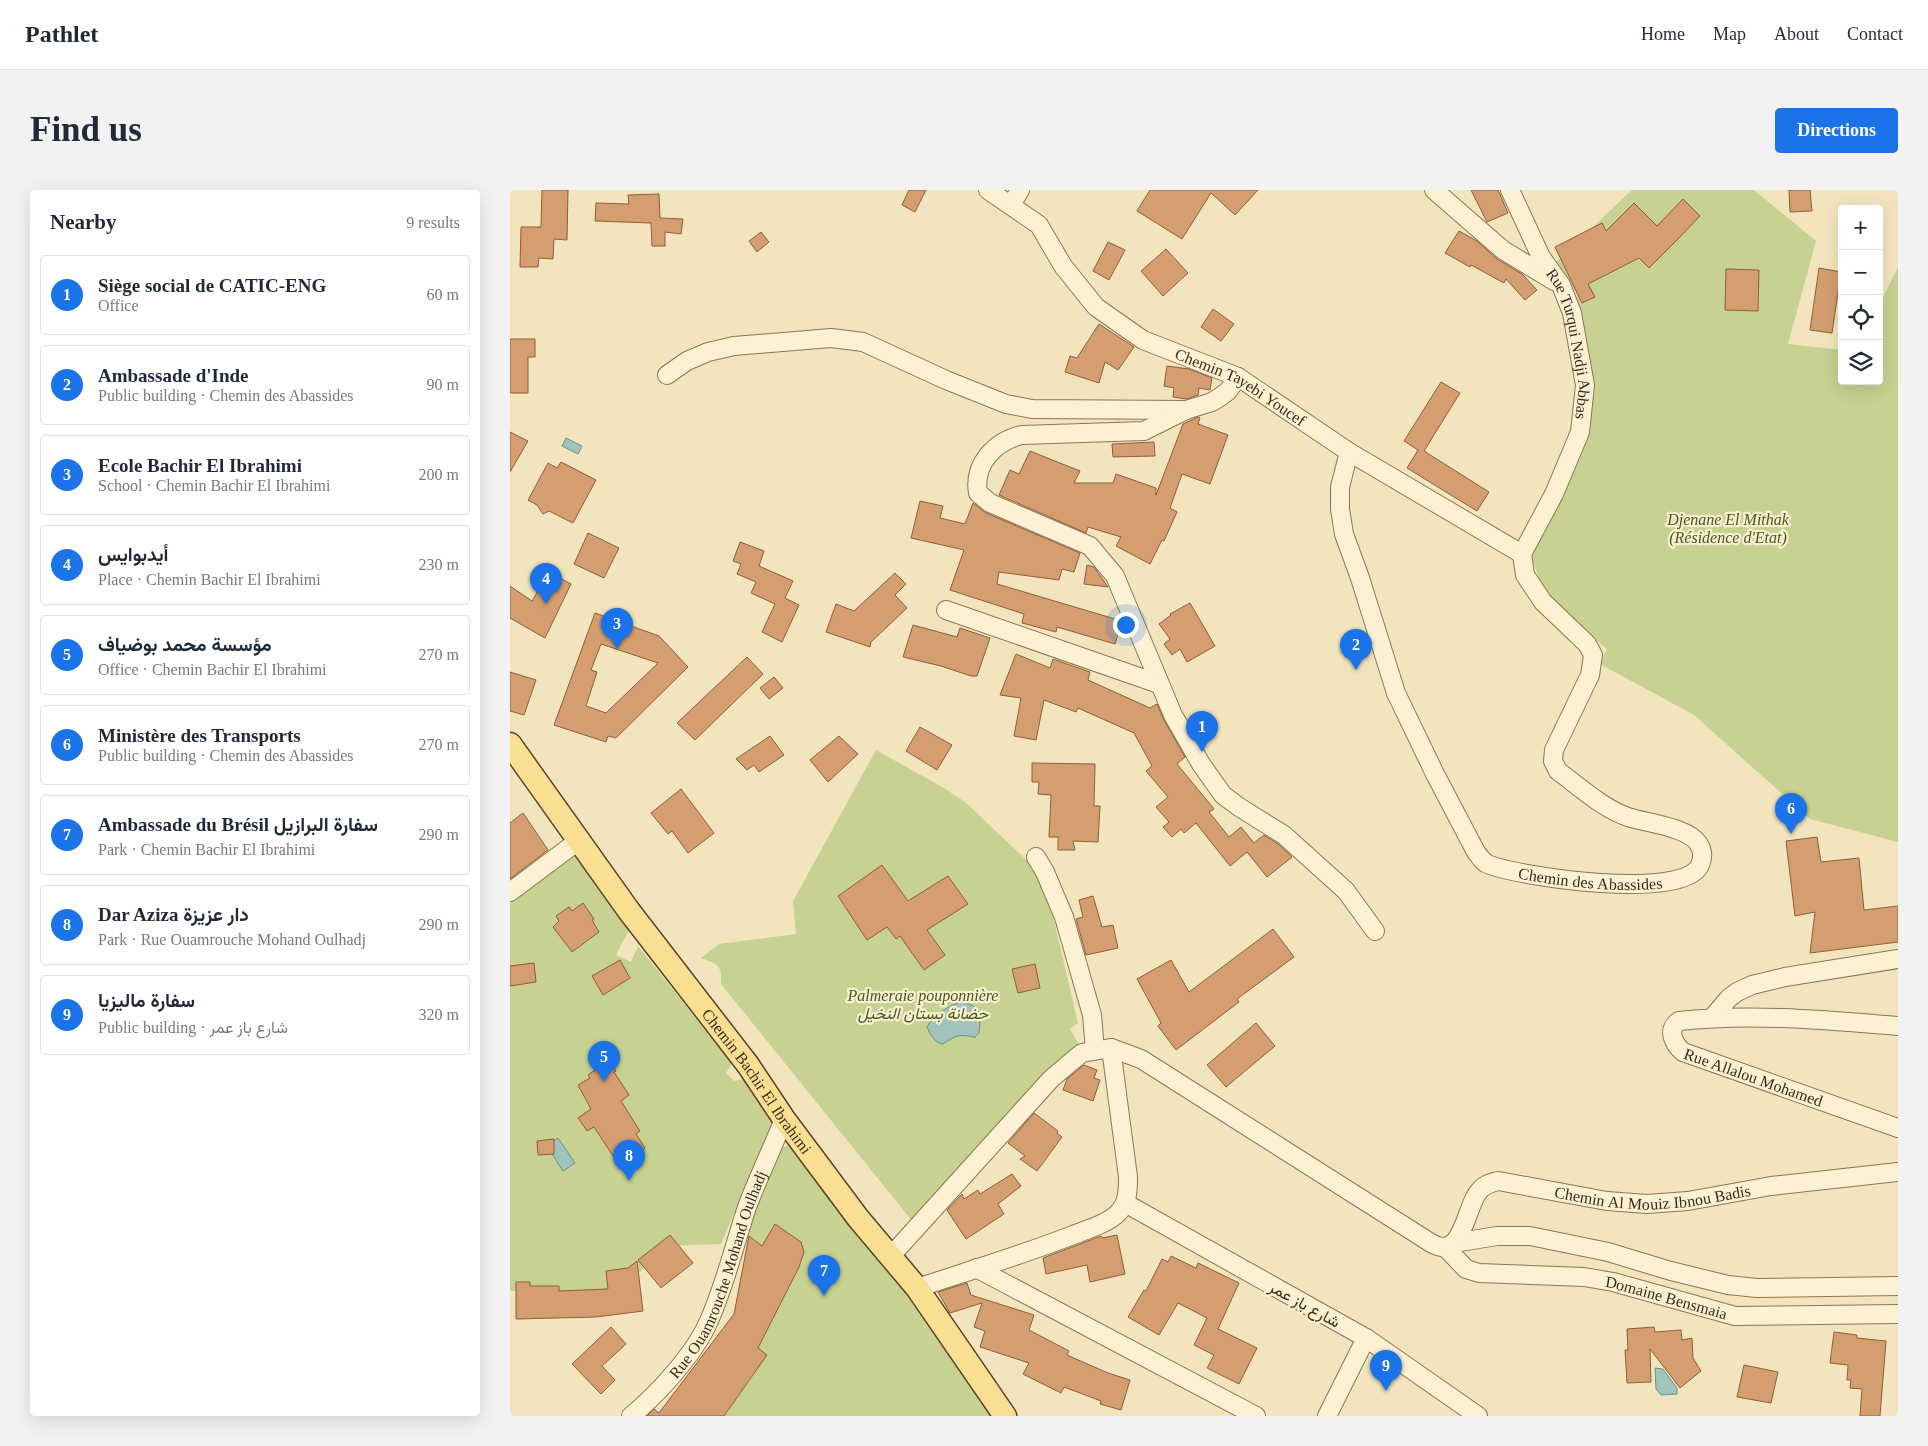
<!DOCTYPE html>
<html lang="en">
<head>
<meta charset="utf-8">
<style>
	:root { --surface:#fff; --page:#f2f2f3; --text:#1f2937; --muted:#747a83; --line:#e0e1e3; --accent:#1a73e8 }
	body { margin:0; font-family:"Times New Roman",Vazirmatn,serif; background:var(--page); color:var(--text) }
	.controls { position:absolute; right:15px; top:15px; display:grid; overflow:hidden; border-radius:5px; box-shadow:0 5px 20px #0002 }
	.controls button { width:45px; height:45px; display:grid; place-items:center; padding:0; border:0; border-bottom:1px solid var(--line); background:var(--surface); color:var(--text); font:25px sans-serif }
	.you { position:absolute; left:615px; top:434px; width:18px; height:18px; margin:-12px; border:4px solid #fff; border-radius:50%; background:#1a73e8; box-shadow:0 0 0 8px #1a73e833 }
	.badge { display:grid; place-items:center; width:32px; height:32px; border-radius:50%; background:var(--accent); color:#fff; font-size:16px; font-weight:700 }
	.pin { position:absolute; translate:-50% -41px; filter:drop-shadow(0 1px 2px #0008) }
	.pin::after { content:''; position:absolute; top:26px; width:18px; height:15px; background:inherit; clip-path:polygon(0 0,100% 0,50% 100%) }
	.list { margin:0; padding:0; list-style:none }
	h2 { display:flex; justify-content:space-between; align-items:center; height:65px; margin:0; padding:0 20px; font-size:21px }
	h2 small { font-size:16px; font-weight:400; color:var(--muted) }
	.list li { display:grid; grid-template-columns:32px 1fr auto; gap:15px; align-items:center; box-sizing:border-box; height:80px; margin:0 10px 10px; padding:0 10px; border:1px solid var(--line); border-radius:5px }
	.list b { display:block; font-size:19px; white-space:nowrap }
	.list p { margin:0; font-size:16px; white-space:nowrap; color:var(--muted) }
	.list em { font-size:16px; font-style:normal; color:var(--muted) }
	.icon { flex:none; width:28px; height:28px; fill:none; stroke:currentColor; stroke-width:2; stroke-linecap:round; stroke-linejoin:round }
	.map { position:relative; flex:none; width:1388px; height:1226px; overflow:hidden; border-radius:5px }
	header { display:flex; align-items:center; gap:30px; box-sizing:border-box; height:70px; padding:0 25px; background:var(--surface); border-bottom:1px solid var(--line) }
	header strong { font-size:24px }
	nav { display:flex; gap:28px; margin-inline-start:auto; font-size:18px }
	.intro { display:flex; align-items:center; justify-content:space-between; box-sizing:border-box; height:120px; padding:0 30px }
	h1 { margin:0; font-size:35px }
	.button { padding:12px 22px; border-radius:5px; background:var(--accent); color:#fff; font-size:18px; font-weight:700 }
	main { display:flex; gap:30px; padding:0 30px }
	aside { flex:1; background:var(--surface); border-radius:5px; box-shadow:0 5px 20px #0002 }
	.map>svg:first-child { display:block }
	.green { fill:#c7d191 }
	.water { fill:#a2c3bb; stroke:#68928a }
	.building { fill:#d49e70; stroke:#8e5e39; fill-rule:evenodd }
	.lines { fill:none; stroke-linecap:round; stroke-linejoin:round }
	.minor-casing { stroke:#8c7555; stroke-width:20 }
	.major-casing { stroke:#59422a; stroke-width:25 }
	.minor { stroke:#fcf1d2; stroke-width:18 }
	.major { stroke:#fade92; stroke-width:22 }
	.labels { text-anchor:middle; stroke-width:4.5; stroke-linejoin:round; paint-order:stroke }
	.street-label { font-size:16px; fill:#3a2c1b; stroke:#f9eecf }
	.park-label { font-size:16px; font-style:italic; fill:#485920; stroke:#f9eecf }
</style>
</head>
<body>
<header>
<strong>Pathlet</strong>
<nav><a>Home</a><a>Map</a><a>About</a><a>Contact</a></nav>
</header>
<div class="intro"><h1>Find us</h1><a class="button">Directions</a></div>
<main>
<aside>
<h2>Nearby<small>9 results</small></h2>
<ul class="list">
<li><span class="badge">1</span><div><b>Siège social de CATIC-ENG</b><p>Office</p></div><em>60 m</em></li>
<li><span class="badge">2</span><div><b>Ambassade d'Inde</b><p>Public building · Chemin des Abassides</p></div><em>90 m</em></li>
<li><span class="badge">3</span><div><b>Ecole Bachir El Ibrahimi</b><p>School · Chemin Bachir El Ibrahimi</p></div><em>200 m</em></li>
<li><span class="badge">4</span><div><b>أيدبوايس</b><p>Place · Chemin Bachir El Ibrahimi</p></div><em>230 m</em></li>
<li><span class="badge">5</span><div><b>مؤسسة محمد بوضياف</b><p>Office · Chemin Bachir El Ibrahimi</p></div><em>270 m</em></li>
<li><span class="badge">6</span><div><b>Ministère des Transports</b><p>Public building · Chemin des Abassides</p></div><em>270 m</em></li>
<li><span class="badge">7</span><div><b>Ambassade du Brésil سفارة البرازيل</b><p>Park · Chemin Bachir El Ibrahimi</p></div><em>290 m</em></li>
<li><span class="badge">8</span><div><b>Dar Aziza دار عزيزة</b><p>Park · Rue Ouamrouche Mohand Oulhadj</p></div><em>290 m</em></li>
<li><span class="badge">9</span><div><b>سفارة ماليزيا</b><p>Public building · شارع باز عمر</p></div><em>320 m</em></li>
</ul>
</aside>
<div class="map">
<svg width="1388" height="1226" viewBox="0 0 1388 1226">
	<rect width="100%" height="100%" fill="#f2e5be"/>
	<!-- green -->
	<g class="green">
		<polygon points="1122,0 1244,0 1306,51 1278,154 1332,160 1332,191 1369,191 1369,116 1388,77 1388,652 1300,629 1184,525 1090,474 1097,459 1053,422 1032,396 1021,367 1078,231 1077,155 1066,103 1046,72"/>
		<path d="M366 560 434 598 455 612 528 681 542 722 568 833 560 839 570 856 407 1037 211 794C212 775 208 774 191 768L209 754 286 744 283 711Z"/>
		<polygon points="67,660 120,738 106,765 121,772 128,756 222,874 216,883 224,891 234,889 265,928 211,1054 161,1056 103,1104 0,1101 0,709"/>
		<polygon points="284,956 387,1088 483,1226 173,1226 156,1213 224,1124 238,1046 245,1020 267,957"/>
	</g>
	<!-- water -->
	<g class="water">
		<polygon points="56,248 72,256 68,264 52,256"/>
		<path d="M450 812C472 815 471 825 469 843L464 848V847C449 844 446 845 433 854 425 853 420 845 417 837 421 827 440 815 450 812Z"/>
		<polygon points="48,948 65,973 53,981 37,956"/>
		<polygon points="1145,1178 1153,1179 1167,1198 1167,1204 1151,1205 1146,1199"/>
	</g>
	<!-- building -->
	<g class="building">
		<polygon points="32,0 58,0 57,50 44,49 43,69 29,68 28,77 10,77 11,37 31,37"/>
		<polygon points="399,0 416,0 405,22 392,15"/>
		<polygon points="640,0 748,0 725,25 701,3 672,49 627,21"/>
		<polygon points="961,0 988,0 998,23 977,32"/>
		<polygon points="1279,0 1300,0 1302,21 1280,22"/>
		<polygon points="149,4 150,28 173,29 171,44 155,42 155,56 142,56 141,33 85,31 86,13 119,14 118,5"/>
		<polygon points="1173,9 1190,26 1167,50 1139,78 1129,68 1078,94 1085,107 1072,113 1045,57 1092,33 1096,41 1124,13 1147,36"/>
		<polygon points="949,41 967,51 987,69 1012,84 1027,100 1015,110 996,89 994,93 961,75 960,77 935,63"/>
		<polygon points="251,42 259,52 247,62 239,51"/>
		<polygon points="598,52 615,60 599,90 583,81"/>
		<polygon points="656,59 678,83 653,106 631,81"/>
		<polygon points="1309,78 1331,82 1322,143 1300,140"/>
		<polygon points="1216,79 1249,80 1248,121 1215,120"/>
		<polygon points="703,119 724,134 711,151 691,137"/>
		<polygon points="589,134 624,157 608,180 595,172 589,193 555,182 560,166 567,168"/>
		<polygon points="0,149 25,149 25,167 18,167 18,203 0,203"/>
		<polygon points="657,176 679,179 702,188 700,200 689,198 688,205 676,209 663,207 664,198 654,196"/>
		<polygon points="931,192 950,203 914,261 979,302 967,321 897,278 908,260 894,251"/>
		<polygon points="688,227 690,228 688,234 718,245 700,294 672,284 660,318 667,322 654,351 652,350 640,374 606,356 611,347 578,337 576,343 489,305 500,280 509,284 520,261 570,281 564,293 603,293 606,284 646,298 646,305 673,234"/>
		<polygon points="0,242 18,251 0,282"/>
		<polygon points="644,252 645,266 603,267 602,254"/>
		<polygon points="51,272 86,290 63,333 39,321 33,324 27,315 18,310 38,273 47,278"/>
		<polygon points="410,311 433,316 430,328 455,334 463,313 476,323 570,363 564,382 552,379 549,390 489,382 487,394 612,431 605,454 547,437 546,442 512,433 514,424 440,400 454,360 401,348"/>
		<polygon points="78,343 109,358 94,388 64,374"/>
		<polygon points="230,352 254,361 249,376 283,391 275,408 289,415 272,452 252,442 265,414 241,403 246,392 227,384 231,374 223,371"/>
		<polygon points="577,375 584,377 598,397 574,394"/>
		<polygon points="39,382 61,394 35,448 0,428 0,396 22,411"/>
		<polygon points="385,383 396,394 385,405 397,418 361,452 360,457 316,442 326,414 344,421"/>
		<polygon points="680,413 705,456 677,472 670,459 662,465 654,454 660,449 649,434 661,425 660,424"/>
		<path d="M85 423 149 446 178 477 106 548 98 546 96 552 44 535ZM91 454 148 473 96 523 76 516 87 482 81 480Z"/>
		<polygon points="403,435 447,447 450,438 480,448 467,486 461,486 431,476 393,467"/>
		<polygon points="506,464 540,478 543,469 580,482 578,490 640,518 647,514 654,530 675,567 667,574 704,619 699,622 719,647 731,637 744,653 754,645 768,654 782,667 757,687 737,662 720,676 686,633 674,643 671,639 662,647 653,637 659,632 646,617 658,607 636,581 642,576 624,543 568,518 566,522 534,510 526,550 504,546 511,508 490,505"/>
		<polygon points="237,467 253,484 185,550 167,533"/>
		<polygon points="0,482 26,490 14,525 0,521"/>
		<polygon points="264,487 273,498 259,509 250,498"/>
		<polygon points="410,537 442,555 427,580 396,561"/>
		<polygon points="260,546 274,565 249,582 244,575 237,580 226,569"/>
		<polygon points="329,546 348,564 318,592 300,570"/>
		<polygon points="522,573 585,574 584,616 590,616 588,652 563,651 565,660 548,660 548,647 539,647 541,605 528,604 529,592 522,592"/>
		<polygon points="171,599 204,643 178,663 162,641 158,644 141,623"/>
		<polygon points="13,623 38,660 0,689 0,633"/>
		<polygon points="1307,647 1311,672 1349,668 1354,720 1388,716 1388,752 1300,763 1305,722 1285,726 1276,651"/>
		<polygon points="372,675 398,711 438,686 458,714 417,740 435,765 414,780 390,746 386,749 377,737 357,750 328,706"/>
		<polygon points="583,706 592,737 603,735 608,758 576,765 566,729 573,727 569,710"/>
		<polygon points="73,713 84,729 82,730 89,742 62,762 43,737 49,731 46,726 59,717 62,721"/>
		<polygon points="763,739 784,767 727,809 729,812 666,860 648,836 651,833 627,789 661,770 679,802"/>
		<polygon points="110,770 120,788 93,805 82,786"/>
		<polygon points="24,773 26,792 0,796 0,776"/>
		<polygon points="525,774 530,798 508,803 502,779"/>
		<polygon points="746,833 765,856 716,897 697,875"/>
		<polygon points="97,867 106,881 104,882 119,905 111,911 130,941 126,944 135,958 109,975 84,937 77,941 68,928 81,919 68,895 80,888 78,885 88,878 85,875"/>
		<polygon points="574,875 587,880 584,888 590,890 583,911 553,900 557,889"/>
		<polygon points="524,923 548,941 547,943 552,947 527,981 510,969 515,966 498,953"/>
		<polygon points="44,949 44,964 28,965 27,951"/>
		<polygon points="502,984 511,996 488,1014 494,1024 456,1049 437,1020 452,1004 454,1009 468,1000 470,1004"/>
		<polygon points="265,1034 291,1052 294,1062 289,1077 248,1158 257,1165 214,1226 137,1226 144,1219 149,1223 224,1124 239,1046 252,1056"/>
		<polygon points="160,1045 183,1073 151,1098 128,1070"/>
		<polygon points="607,1045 615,1084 580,1092 577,1075 536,1084 533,1068 591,1046 592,1048"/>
		<polygon points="661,1066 686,1078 688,1073 729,1093 708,1139 747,1158 729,1194 697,1178 704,1165 684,1155 697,1128 668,1113 649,1145 618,1127 634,1100 636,1101 652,1069 658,1072"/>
		<polygon points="127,1071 133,1121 86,1127 6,1129 6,1092 20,1092 20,1096 49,1096 49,1101 98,1099 96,1081 118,1078"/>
		<polygon points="457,1093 461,1105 524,1125 519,1140 559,1161 557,1165 598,1183 620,1190 611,1220 590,1214 591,1211 554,1197 551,1203 513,1184 519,1173 470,1157 475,1141 464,1137 472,1113 440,1123 428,1102"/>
		<polygon points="101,1137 116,1154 92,1176 105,1190 91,1204 62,1174"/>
		<polygon points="1144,1137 1145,1142 1171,1140 1172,1150 1182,1148 1183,1168 1191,1181 1170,1198 1140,1159 1141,1192 1117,1193 1115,1160 1118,1160 1117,1139"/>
		<polygon points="1324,1142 1347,1145 1347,1148 1376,1151 1370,1226 1350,1226 1352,1199 1340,1198 1341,1190 1337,1190 1338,1175 1320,1173"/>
		<polygon points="1234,1175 1268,1182 1261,1213 1227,1207"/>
	</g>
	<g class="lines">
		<!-- minor casing -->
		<g class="minor-casing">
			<g id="minor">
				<path id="s1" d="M478 0 529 35 553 76 586 117 633 150 728 187 839 262 1012 364"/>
				<polyline points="924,0 993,60 1044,91"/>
				<path id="s2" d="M1000 0 1031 67 1051 95 1062 123 1075 195 1070 242 1044 304 1012 364"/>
				<polyline points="501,15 510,0"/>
				<polyline points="157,185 177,171 198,162 224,156 321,148 353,152 436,190 496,214 522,219 676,220 702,212 710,207 718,201 728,187"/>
				<path d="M676 220 634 241 512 245C485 251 463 274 468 303L480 313 580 356 605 386 663 525 691 574 713 605 729 617 774 645 836 701 865 741"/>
				<path id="s3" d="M839 262 830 297V319L834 344 850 388 886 503 925 584 966 662C971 668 973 673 980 675 1012 687 1174 711 1190 675 1193 668 1193 660 1188 653 1177 637 1136 633 1118 627 1092 618 1070 597 1048 581L1043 571 1044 560 1080 485 1083 465 1077 454 1033 412 1015 385 1012 364"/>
				<polyline points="436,420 649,494"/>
				<polyline points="526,667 535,682 554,727 582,825 585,860"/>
				<polyline points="0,702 68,651"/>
				<polyline points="1202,828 1219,808 1227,802 1242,795 1275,787 1388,769"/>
				<path id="s4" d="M1388 836C1315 830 1242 823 1169 831 1156 840 1164 854 1173 862L1388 938"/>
				<polyline points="615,1013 856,1148 968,1226"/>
				<polyline points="944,1053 987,1046 1020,1046 1098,1062 1161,1081 1218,1095 1247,1098 1388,1096"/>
				<path id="s5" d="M935 1057 956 1079 969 1083 1074 1087 1103 1092 1225 1126 1388 1124"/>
				<path id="s6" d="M380 1067 541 889 561 872 572 863 601 858 631 869 921 1053C954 1072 955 1015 970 1000 975 994 981 993 988 991L1097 1011 1137 1014 1178 1011 1261 996 1388 982"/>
				<polyline points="466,1078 746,1226"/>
				<path d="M407 1098C459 1081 512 1065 563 1045 578 1039 597 1034 608 1023 618 1013 618 1000 618 987L601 858"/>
				<path id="s7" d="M121 1226C148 1204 184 1164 198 1133 215 1096 224 1056 237 1017 248 988 262 959 274 929"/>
				<polyline points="817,1226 856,1148"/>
			</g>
		</g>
		<!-- major casing -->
		<g class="major-casing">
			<g id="major">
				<path id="s8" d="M0 554 119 721 238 875 274 929 348 1028 407 1098 495 1226"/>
			</g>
		</g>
		<!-- minor -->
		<use href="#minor" class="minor"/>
		<!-- major -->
		<use href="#major" class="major"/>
	</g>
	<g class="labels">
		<!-- street labels -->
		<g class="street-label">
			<text dy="6" stroke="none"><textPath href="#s2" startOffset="168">Rue Turqui Nadji Abbas</textPath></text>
			<text dy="6" stroke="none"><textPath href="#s1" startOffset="328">Chemin Tayebi Youcef</textPath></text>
			<text dy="6" stroke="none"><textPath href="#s3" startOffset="550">Chemin des Abassides</textPath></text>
			<text dy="6" stroke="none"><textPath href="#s4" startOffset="331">Rue Allalou Mohamed</textPath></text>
			<text dy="6" stroke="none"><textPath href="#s8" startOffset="418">Chemin Bachir El Ibrahimi</textPath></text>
			<text dy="6" stroke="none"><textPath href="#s6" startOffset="946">Chemin Al Mouiz Ibnou Badis</textPath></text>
			<text dy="6" stroke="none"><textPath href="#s7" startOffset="170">Rue Ouamrouche Mohand Oulhadj</textPath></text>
			<text dy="6" stroke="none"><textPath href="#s5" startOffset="234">Domaine Bensmaia</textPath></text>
			<text transform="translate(795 1114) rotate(29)" y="6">شارع باز عمر</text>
		</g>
		<!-- park labels -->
		<g class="park-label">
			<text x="1218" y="335">Djenane El Mithak<tspan x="1218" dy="18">(Résidence d'Etat)</tspan></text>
			<text x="413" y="811">Palmeraie pouponnière<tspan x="413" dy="18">حضانة بستان النخيل</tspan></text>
		</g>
	</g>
</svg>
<div class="controls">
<button>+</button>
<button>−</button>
<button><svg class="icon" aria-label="locate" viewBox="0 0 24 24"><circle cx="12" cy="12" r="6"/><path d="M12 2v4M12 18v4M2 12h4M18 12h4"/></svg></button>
<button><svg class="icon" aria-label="layers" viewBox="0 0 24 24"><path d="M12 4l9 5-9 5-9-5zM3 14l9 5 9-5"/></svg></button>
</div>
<div class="you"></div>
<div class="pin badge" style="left:692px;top:562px">1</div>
<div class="pin badge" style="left:846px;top:480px">2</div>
<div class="pin badge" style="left:107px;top:459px">3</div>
<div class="pin badge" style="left:36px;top:414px">4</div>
<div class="pin badge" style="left:94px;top:892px">5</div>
<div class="pin badge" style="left:1281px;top:644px">6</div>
<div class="pin badge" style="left:314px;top:1106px">7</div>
<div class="pin badge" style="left:119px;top:991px">8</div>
<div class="pin badge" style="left:876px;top:1201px">9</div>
</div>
</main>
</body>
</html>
